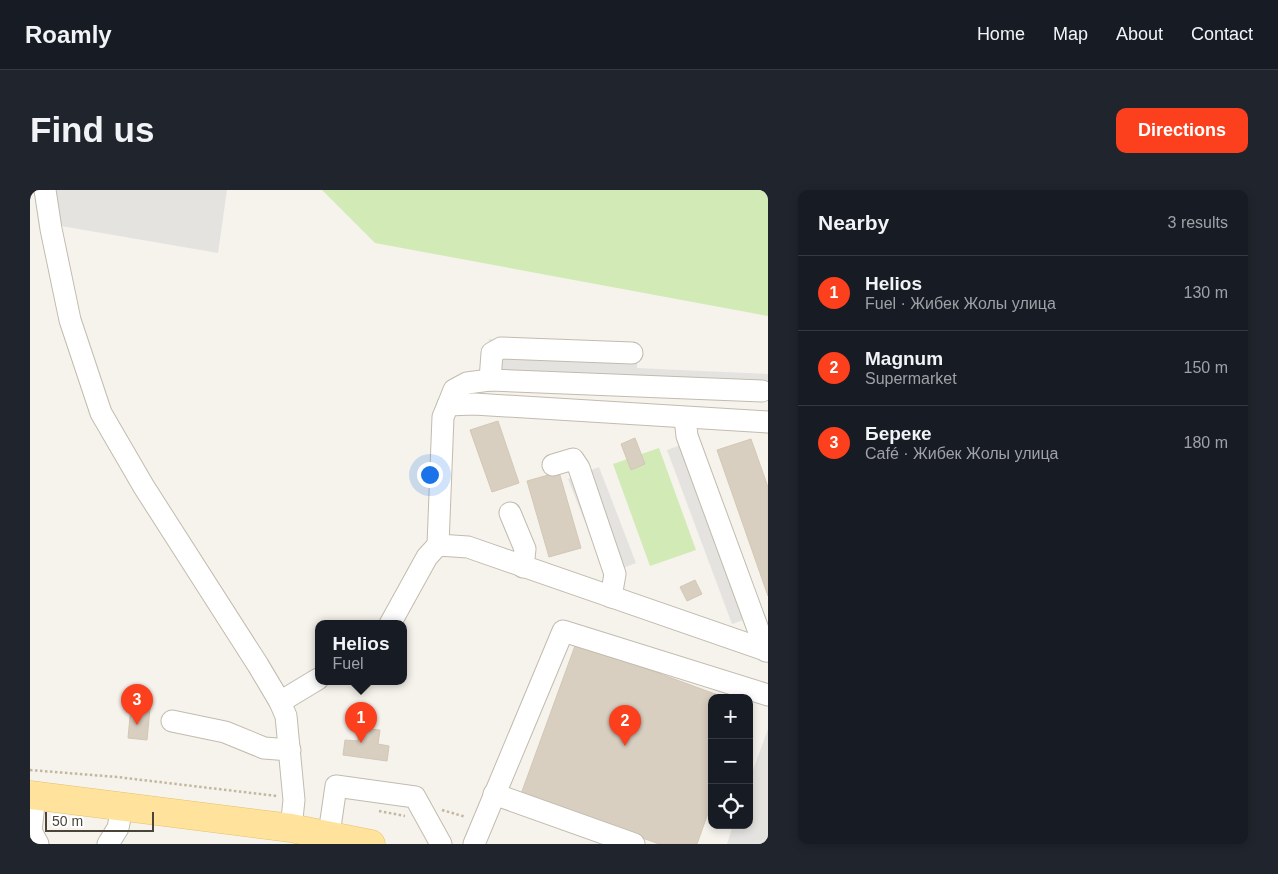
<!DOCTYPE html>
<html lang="en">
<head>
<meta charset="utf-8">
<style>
	:root { --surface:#171b24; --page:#20242c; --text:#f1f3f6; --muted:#9ea1a6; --line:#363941; --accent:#fc3f1d }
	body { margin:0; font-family:Helvetica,sans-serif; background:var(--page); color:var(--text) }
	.controls { position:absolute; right:15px; bottom:15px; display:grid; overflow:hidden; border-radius:10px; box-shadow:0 2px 8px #0003 }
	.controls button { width:45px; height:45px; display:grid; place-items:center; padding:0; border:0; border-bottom:1px solid var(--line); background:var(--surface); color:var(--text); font:25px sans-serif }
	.scale { position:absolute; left:15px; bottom:12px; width:109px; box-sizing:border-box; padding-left:5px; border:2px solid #4b4439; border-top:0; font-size:14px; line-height:18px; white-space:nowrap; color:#4b4439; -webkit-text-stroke:4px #fff; paint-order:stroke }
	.you { position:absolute; left:399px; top:284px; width:18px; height:18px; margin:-12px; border:4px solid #fff; border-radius:50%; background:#1a73e8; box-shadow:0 0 0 8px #1a73e833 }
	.badge { display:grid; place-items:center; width:32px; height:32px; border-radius:50%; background:var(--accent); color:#fff; font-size:16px; font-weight:700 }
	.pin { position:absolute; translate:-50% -41px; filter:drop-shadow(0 1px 2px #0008) }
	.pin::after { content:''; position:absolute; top:26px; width:18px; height:15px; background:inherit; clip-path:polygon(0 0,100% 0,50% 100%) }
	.popup { position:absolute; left:285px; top:430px; width:92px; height:65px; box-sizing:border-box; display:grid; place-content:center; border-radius:10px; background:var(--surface); filter:drop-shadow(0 1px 4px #0005); font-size:16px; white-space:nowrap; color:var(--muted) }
	.popup b { font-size:19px; color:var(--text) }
	.popup::after { content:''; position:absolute; left:50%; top:100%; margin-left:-10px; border:10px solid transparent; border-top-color:var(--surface) }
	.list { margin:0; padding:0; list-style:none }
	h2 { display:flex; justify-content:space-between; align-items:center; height:65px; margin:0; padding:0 20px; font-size:21px }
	h2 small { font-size:16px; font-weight:400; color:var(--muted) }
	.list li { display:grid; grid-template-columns:32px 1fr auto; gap:15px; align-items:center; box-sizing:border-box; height:75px; padding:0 20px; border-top:1px solid var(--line) }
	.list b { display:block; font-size:19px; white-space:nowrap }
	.list p { margin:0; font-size:16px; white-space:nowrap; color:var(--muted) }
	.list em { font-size:16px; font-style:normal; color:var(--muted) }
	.icon { flex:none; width:28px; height:28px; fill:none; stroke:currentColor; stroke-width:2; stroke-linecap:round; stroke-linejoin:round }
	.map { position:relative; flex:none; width:738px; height:654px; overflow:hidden; border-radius:10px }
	header { display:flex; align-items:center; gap:30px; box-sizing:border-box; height:70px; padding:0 25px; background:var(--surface); border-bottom:1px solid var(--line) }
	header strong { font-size:24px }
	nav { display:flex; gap:28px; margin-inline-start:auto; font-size:18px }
	.intro { display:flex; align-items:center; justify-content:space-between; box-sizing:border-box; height:120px; padding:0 30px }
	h1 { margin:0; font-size:35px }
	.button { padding:12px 22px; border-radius:10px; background:var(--accent); color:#fff; font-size:18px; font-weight:700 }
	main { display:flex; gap:30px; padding:0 30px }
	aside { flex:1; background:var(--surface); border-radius:10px; box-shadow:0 2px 8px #0003 }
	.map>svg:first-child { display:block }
	.green { fill:#d2eab5 }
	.parking { fill:#e5e3e0 }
	.building { fill:#d8cfc1; stroke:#d3c7b4 }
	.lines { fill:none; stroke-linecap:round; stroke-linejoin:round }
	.minor-casing { stroke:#c2bbae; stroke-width:23 }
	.major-casing { stroke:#e6c16a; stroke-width:29 }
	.path { stroke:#c4b79f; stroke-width:2.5; stroke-dasharray:2.5 2.5; stroke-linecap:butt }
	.minor { stroke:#fff; stroke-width:21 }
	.major { stroke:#ffe39c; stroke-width:28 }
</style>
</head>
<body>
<header>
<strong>Roamly</strong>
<nav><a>Home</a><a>Map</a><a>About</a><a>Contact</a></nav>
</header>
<div class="intro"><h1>Find us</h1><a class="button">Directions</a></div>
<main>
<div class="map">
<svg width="738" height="654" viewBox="0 0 738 654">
	<rect width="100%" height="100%" fill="#f6f3ec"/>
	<!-- green -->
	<g class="green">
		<polygon points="292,0 738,0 738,126 345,53"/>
		<polygon points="629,258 666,360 620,376 583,274"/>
	</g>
	<!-- parking -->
	<g class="parking">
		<polygon points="26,0 197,0 188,63 31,36"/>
		<polygon points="459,149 607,156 607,178 738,184 738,207 457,195"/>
		<polygon points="667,249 733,423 702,434 637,260"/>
		<polygon points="569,277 606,373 576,385 538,289"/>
		<polygon points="738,539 738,654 697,654 703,635 719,635 719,591"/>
	</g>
	<!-- building -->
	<g class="building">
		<polygon points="468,231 489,293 462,302 440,240"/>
		<polygon points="605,248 615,274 601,280 591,254"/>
		<polygon points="721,249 738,297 738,406 687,260"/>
		<polygon points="529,282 551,358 519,367 497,291"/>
		<polygon points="665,390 672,404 657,411 650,397"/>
		<polygon points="546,453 696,508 682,508 682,612 667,654 629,654 491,604"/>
		<polygon points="101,516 120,518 117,550 98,548"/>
		<polygon points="329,538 350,540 348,554 359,556 357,571 313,565 315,550 328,551"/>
	</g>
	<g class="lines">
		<!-- minor casing -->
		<g class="minor-casing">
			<g id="minor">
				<polyline points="15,0 21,39 40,130 71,223 114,297 228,475 250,512 256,526 264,610 261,638"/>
				<polyline points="460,190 462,163 471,158 602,163"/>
				<polyline points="418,215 424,200 437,193 460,190 732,201"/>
				<polyline points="655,228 657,246 736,461"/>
				<polyline points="523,275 543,269 549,278 585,384 581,407"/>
				<polyline points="480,323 495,359 493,377"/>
				<polyline points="408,355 413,227 418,215 444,214 738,232"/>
				<polyline points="360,434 397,367 408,355 438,357 738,461"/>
				<polyline points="250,512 288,489"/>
				<polyline points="142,531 195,542 234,558 260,560"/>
				<polyline points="464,604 604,654"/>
				<polyline points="5,606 1,641 8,654"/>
				<polyline points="299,644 306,596 385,607 411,654"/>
				<polyline points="78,654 88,638 92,617"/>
				<polyline points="444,654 533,441 738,505"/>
			</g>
		</g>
		<!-- major casing -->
		<g class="major-casing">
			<polyline id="major" points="0,605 261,638 341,654"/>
		</g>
		<!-- path -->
		<g class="path">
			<polyline points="0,580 87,587 247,606"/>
			<polyline points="412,620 436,627"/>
			<polyline points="349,621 375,626"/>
		</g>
		<!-- minor -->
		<use href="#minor" class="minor"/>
		<!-- major -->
		<use href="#major" class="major"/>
	</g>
</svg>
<div class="controls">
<button>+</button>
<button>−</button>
<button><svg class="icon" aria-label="locate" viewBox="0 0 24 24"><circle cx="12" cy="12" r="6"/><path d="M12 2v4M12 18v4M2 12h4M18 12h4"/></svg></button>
</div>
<div class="scale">50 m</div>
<div class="you"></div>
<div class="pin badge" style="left:331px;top:553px">1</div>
<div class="popup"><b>Helios</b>Fuel</div>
<div class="pin badge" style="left:595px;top:556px">2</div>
<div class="pin badge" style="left:107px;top:535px">3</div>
</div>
<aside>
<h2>Nearby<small>3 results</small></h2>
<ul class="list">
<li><span class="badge">1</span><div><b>Helios</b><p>Fuel · Жибек Жолы улица</p></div><em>130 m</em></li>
<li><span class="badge">2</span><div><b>Magnum</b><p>Supermarket</p></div><em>150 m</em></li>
<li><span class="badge">3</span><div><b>Береке</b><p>Café · Жибек Жолы улица</p></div><em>180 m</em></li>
</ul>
</aside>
</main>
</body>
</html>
